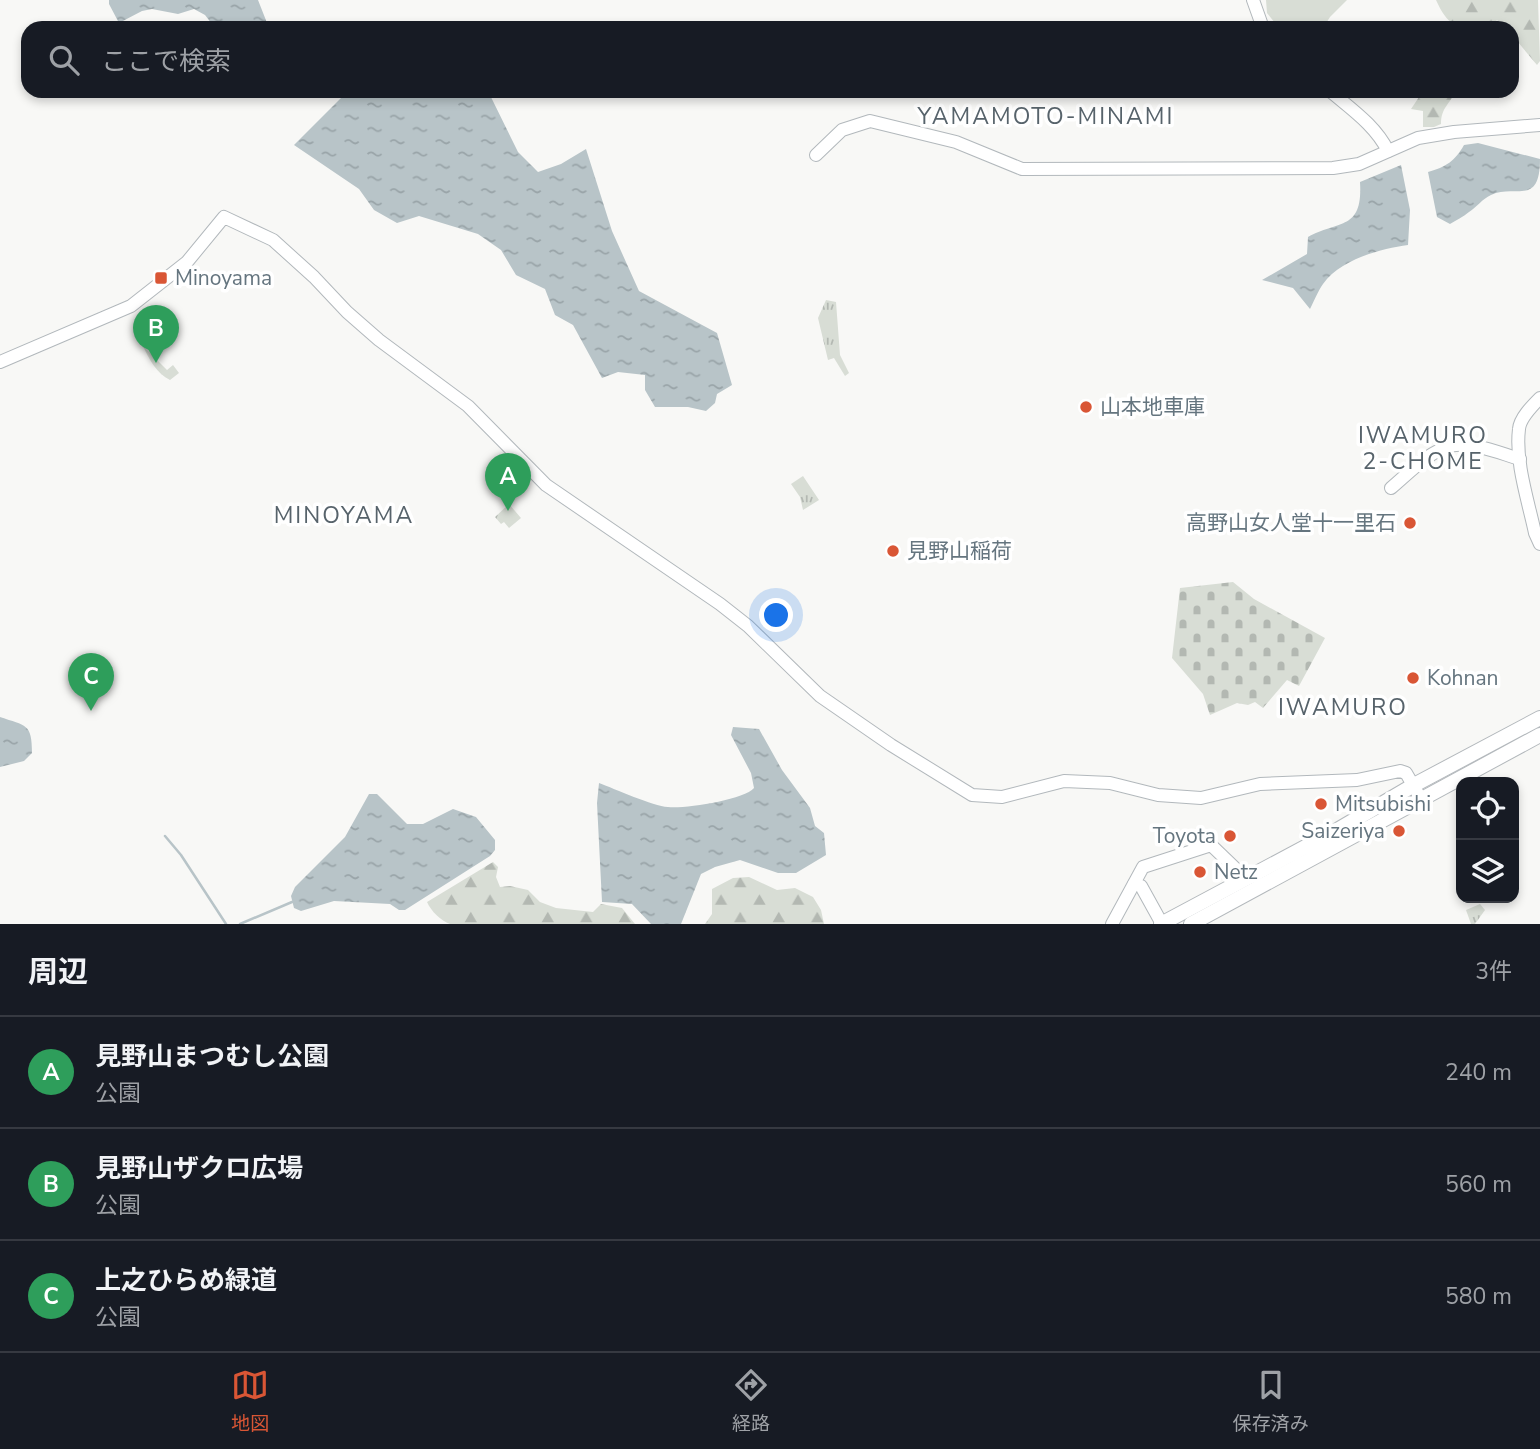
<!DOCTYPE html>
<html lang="ja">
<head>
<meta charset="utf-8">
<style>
	:root { --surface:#171b24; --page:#20242c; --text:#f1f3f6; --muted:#9ea1a6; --line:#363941; --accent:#d95635 }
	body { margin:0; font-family:"Nunito Sans","Noto Sans JP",sans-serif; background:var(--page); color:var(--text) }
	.controls { position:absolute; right:21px; bottom:21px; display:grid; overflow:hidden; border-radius:14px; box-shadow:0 4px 10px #0003 }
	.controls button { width:63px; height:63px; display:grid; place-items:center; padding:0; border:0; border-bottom:2px solid var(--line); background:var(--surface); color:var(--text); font:35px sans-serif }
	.you { position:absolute; left:777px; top:616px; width:24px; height:24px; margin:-18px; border:5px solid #fff; border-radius:50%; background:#1a73e8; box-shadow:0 0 0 10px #1a73e833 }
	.badge { display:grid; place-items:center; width:46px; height:46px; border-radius:50%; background:var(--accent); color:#fff; font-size:23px; font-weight:700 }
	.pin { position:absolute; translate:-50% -58px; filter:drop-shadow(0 2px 4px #0008) }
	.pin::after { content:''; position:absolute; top:37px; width:24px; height:21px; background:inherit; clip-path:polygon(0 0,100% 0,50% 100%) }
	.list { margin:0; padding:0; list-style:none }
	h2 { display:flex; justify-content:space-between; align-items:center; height:91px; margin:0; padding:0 28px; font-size:30px }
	h2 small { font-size:23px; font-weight:400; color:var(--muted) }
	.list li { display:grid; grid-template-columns:46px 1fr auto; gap:21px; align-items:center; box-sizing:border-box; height:112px; padding:0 28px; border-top:2px solid var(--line) }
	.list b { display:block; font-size:26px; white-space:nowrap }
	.list p { margin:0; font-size:23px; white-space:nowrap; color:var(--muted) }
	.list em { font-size:23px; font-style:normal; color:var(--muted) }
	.icon { flex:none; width:38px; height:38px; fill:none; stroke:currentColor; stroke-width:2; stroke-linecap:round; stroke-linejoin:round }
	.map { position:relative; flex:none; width:1540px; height:924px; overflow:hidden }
	.search { position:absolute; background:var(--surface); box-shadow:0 4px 10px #0003; left:21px; right:21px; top:21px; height:77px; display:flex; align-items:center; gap:18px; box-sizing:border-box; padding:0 24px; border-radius:21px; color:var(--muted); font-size:26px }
	.sheet { height:427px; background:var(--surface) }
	nav { display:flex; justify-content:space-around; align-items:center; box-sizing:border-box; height:98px; border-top:2px solid var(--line); background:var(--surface); font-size:19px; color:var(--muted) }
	nav a { display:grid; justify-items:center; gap:4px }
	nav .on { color:var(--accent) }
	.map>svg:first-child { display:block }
	.forest { fill:url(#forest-firs) }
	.cemetery { fill:url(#cemetery-stones) }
	.park { fill:url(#park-tufts) }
	.garden { fill:#d8ddd5 }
	.water { fill:url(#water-ripples) }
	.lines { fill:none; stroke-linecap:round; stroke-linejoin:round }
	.stream { stroke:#b8c4c8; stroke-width:2.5 }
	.secondary-casing { stroke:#b2b8bc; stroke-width:14 }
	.primary-casing { stroke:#b3b8bc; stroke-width:16 }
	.secondary { stroke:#fff; stroke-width:12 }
	.primary { stroke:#fff; stroke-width:14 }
	.poi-dot { fill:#d95635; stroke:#fff; stroke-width:2.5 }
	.labels { text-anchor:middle; stroke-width:7; stroke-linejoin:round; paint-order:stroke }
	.poi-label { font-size:21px; fill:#65757f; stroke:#fff; text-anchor:start }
	.neighbourhood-label { font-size:23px; letter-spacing:2px; fill:#57636b; stroke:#fff }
</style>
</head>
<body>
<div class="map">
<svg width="1540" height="924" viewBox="0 0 1540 924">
	<defs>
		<pattern id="forest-firs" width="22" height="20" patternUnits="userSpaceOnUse" patternTransform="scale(1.75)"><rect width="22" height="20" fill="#d8ddd5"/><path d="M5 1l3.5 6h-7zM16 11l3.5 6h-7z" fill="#b3b8b2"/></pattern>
		<pattern id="cemetery-stones" width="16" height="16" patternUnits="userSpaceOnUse" patternTransform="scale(1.75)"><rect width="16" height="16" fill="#d8ddd5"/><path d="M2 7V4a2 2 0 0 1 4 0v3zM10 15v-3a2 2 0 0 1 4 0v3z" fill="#b3b8b2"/></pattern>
		<pattern id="park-tufts" width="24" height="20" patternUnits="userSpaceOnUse" patternTransform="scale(1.75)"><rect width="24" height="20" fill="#d8ddd5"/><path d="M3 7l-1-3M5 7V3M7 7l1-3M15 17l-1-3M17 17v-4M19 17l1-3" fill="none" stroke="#b3b8b2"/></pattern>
		<pattern id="water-ripples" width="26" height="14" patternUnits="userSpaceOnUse" patternTransform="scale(1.75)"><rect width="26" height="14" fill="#b8c4c8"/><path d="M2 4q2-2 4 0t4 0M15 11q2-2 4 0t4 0" fill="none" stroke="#99a4a8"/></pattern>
	</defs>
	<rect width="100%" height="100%" fill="#f8f8f6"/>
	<!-- forest -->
	<g class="forest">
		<path d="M1436 0H1538L1540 61 1537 65 1512 35V28H1504L1497 20 1490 28C1460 28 1450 31 1436 0Z"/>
		<path d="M1423 91H1455C1450 105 1441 107 1441 124L1434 127H1423V111L1411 109Z"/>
		<path d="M493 862 498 867 496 877 500 887 510 886 528 890 540 902 556 908 593 912 601 904 622 908 635 924H450C441 921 431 911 427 902Z"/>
		<polygon points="749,877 777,890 795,888 813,897 821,910 824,924 705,924 712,914 712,889 733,878"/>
	</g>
	<!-- cemetery -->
	<polygon class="cemetery" points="1233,582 1254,599 1325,638 1299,686 1287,680 1263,708 1255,702 1248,705 1237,703 1210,715 1203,694 1172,658 1180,588"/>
	<!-- park -->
	<g class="park">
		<polygon points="826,300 836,302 840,355 849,373 845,376 834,358 828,360 818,318"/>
		<path d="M143 346 167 370 173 365 179 373 170 380C157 374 149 359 143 346Z"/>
		<polygon points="803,476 819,500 803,510 800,497 791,484"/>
		<polygon points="509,504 521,518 509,528 504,522 501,524 495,517"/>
		<polygon points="1480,904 1485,910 1475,924 1471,924 1466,910"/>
	</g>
	<!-- garden -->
	<polygon class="garden" points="1266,0 1347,0 1330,17 1323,28 1279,28 1267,13"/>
	<!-- water -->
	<g class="water">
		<polygon points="109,0 258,0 269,28 215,28 205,15 194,9 178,14 152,9 142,11 119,23 109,4"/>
		<polygon points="348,91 488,91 518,152 538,172 561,164 586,149 612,231 639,291 717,333 732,385 717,394 715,403 706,411 688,407 655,407 645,390 645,375 618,372 602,378 573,325 555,315 545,289 516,275 501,250 478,234 419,216 397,223 374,210 359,189 294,145"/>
		<path d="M1478 143 1540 159C1540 208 1514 183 1491 195 1482 199 1477 207 1469 212 1463 217 1456 220 1450 224L1437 217 1428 172C1446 167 1455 161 1464 145Z"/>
		<path d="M1401 165 1410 210 1408 245C1380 249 1341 259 1323 284 1318 291 1314 301 1310 309L1293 288 1262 280 1307 254 1308 237C1339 220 1363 231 1360 182Z"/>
		<path d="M0 717C26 726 32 723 32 753L24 761 0 767Z"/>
		<path d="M733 727 759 729 782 770 810 808 815 826 824 833 826 855 796 873H778L740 860 715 867 701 874 681 924H651L632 904 602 902 597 803 599 783C615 789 653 806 668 807 684 809 744 800 754 788L751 773 731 735Z"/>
		<polygon points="369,794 377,794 407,824 423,824 453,809 476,817 495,840 495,850 490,856 405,910 399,910 390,904 334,901 301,911 294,908 291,896 295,887 345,837"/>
	</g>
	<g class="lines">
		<!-- stream -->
		<g class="stream">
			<polyline points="165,836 181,855 226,924"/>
			<polyline points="240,924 292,902"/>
		</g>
		<!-- secondary casing -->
		<g class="secondary-casing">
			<g id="secondary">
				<polyline points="1253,0 1263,28"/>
				<path d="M1330 91C1351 109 1375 125 1388 151"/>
				<polyline points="816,155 842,130 870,121 956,142 1022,169 1333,168 1359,164 1418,138 1454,132 1540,125"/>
				<polyline points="0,362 131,306 187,262 224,217 273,240 314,277 347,312 379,340 468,406 546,485 720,604 748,626 820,696 891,745 972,795 1002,797 1064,781 1110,783 1158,795 1201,798 1260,784 1357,780 1400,771 1406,773 1421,799"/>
				<path d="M1540 398C1532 406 1520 418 1519 429 1515 462 1528 500 1535 533L1540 544"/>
				<path d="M1391 488C1409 473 1428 452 1450 446 1472 441 1499 453 1520 459"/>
				<polyline points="1134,884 1141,886 1162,924"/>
				<polyline points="1112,924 1143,867 1211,845 1237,870"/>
			</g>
		</g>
		<!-- primary casing -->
		<g class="primary-casing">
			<g id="primary">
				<polyline points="1161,924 1339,829 1414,785 1540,718"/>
				<polyline points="1191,924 1540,735"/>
			</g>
		</g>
		<!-- secondary -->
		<use href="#secondary" class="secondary"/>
		<!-- primary -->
		<use href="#primary" class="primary"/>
	</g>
	<!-- markers -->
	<g class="poi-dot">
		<rect x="154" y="271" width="14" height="14" rx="3.5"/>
		<circle cx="1086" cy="407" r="7"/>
		<circle cx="1410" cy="523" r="7"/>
		<circle cx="893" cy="551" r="7"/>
		<circle cx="1413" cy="678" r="7"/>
		<circle cx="1321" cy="804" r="7"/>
		<circle cx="1399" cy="831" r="7"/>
		<circle cx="1230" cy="836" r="7"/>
		<circle cx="1200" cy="872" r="7"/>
	</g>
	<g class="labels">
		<!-- poi labels -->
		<g class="poi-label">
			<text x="175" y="285">Minoyama</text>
			<text x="1100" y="414">山本地車庫</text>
			<text x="1396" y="530" text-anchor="end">高野山女人堂十一里石</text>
			<text x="907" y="558">見野山稲荷</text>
			<text x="1427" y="685">Kohnan</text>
			<text x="1335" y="811">Mitsubishi</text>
			<text x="1385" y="838" text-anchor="end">Saizeriya</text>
			<text x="1216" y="843" text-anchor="end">Toyota</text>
			<text x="1214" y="879">Netz</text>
		</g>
		<!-- neighbourhood labels -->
		<g class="neighbourhood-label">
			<text x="1046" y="124">YAMAMOTO-MINAMI</text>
			<text x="1423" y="443">IWAMURO<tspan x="1423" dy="26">2-CHOME</tspan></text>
			<text x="344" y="523">MINOYAMA</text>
			<text x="1343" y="715">IWAMURO</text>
		</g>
	</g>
</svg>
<div class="controls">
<button><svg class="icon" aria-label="locate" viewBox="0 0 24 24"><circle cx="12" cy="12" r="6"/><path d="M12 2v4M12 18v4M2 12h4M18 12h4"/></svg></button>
<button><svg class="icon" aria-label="layers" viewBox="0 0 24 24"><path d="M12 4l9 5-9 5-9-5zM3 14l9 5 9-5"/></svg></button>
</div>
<div class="you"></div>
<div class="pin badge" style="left:508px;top:511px;background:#2e9e5b">A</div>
<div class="pin badge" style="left:156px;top:363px;background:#2e9e5b">B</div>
<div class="pin badge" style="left:91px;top:711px;background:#2e9e5b">C</div>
<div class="search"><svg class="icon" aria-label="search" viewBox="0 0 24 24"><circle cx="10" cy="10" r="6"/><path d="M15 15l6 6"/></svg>ここで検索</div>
</div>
<section class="sheet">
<h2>周辺<small>3件</small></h2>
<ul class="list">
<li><span class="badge" style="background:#2e9e5b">A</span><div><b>見野山まつむし公園</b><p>公園</p></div><em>240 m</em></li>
<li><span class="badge" style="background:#2e9e5b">B</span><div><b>見野山ザクロ広場</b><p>公園</p></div><em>560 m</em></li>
<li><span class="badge" style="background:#2e9e5b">C</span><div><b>上之ひらめ緑道</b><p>公園</p></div><em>580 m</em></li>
</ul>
</section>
<nav>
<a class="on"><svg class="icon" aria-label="map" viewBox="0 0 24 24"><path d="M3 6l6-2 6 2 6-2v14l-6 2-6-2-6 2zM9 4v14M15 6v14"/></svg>地図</a>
<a><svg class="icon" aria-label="directions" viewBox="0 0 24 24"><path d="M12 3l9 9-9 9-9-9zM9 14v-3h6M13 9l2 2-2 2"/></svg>経路</a>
<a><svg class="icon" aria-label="saved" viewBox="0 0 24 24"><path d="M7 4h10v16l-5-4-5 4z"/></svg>保存済み</a>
</nav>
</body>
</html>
